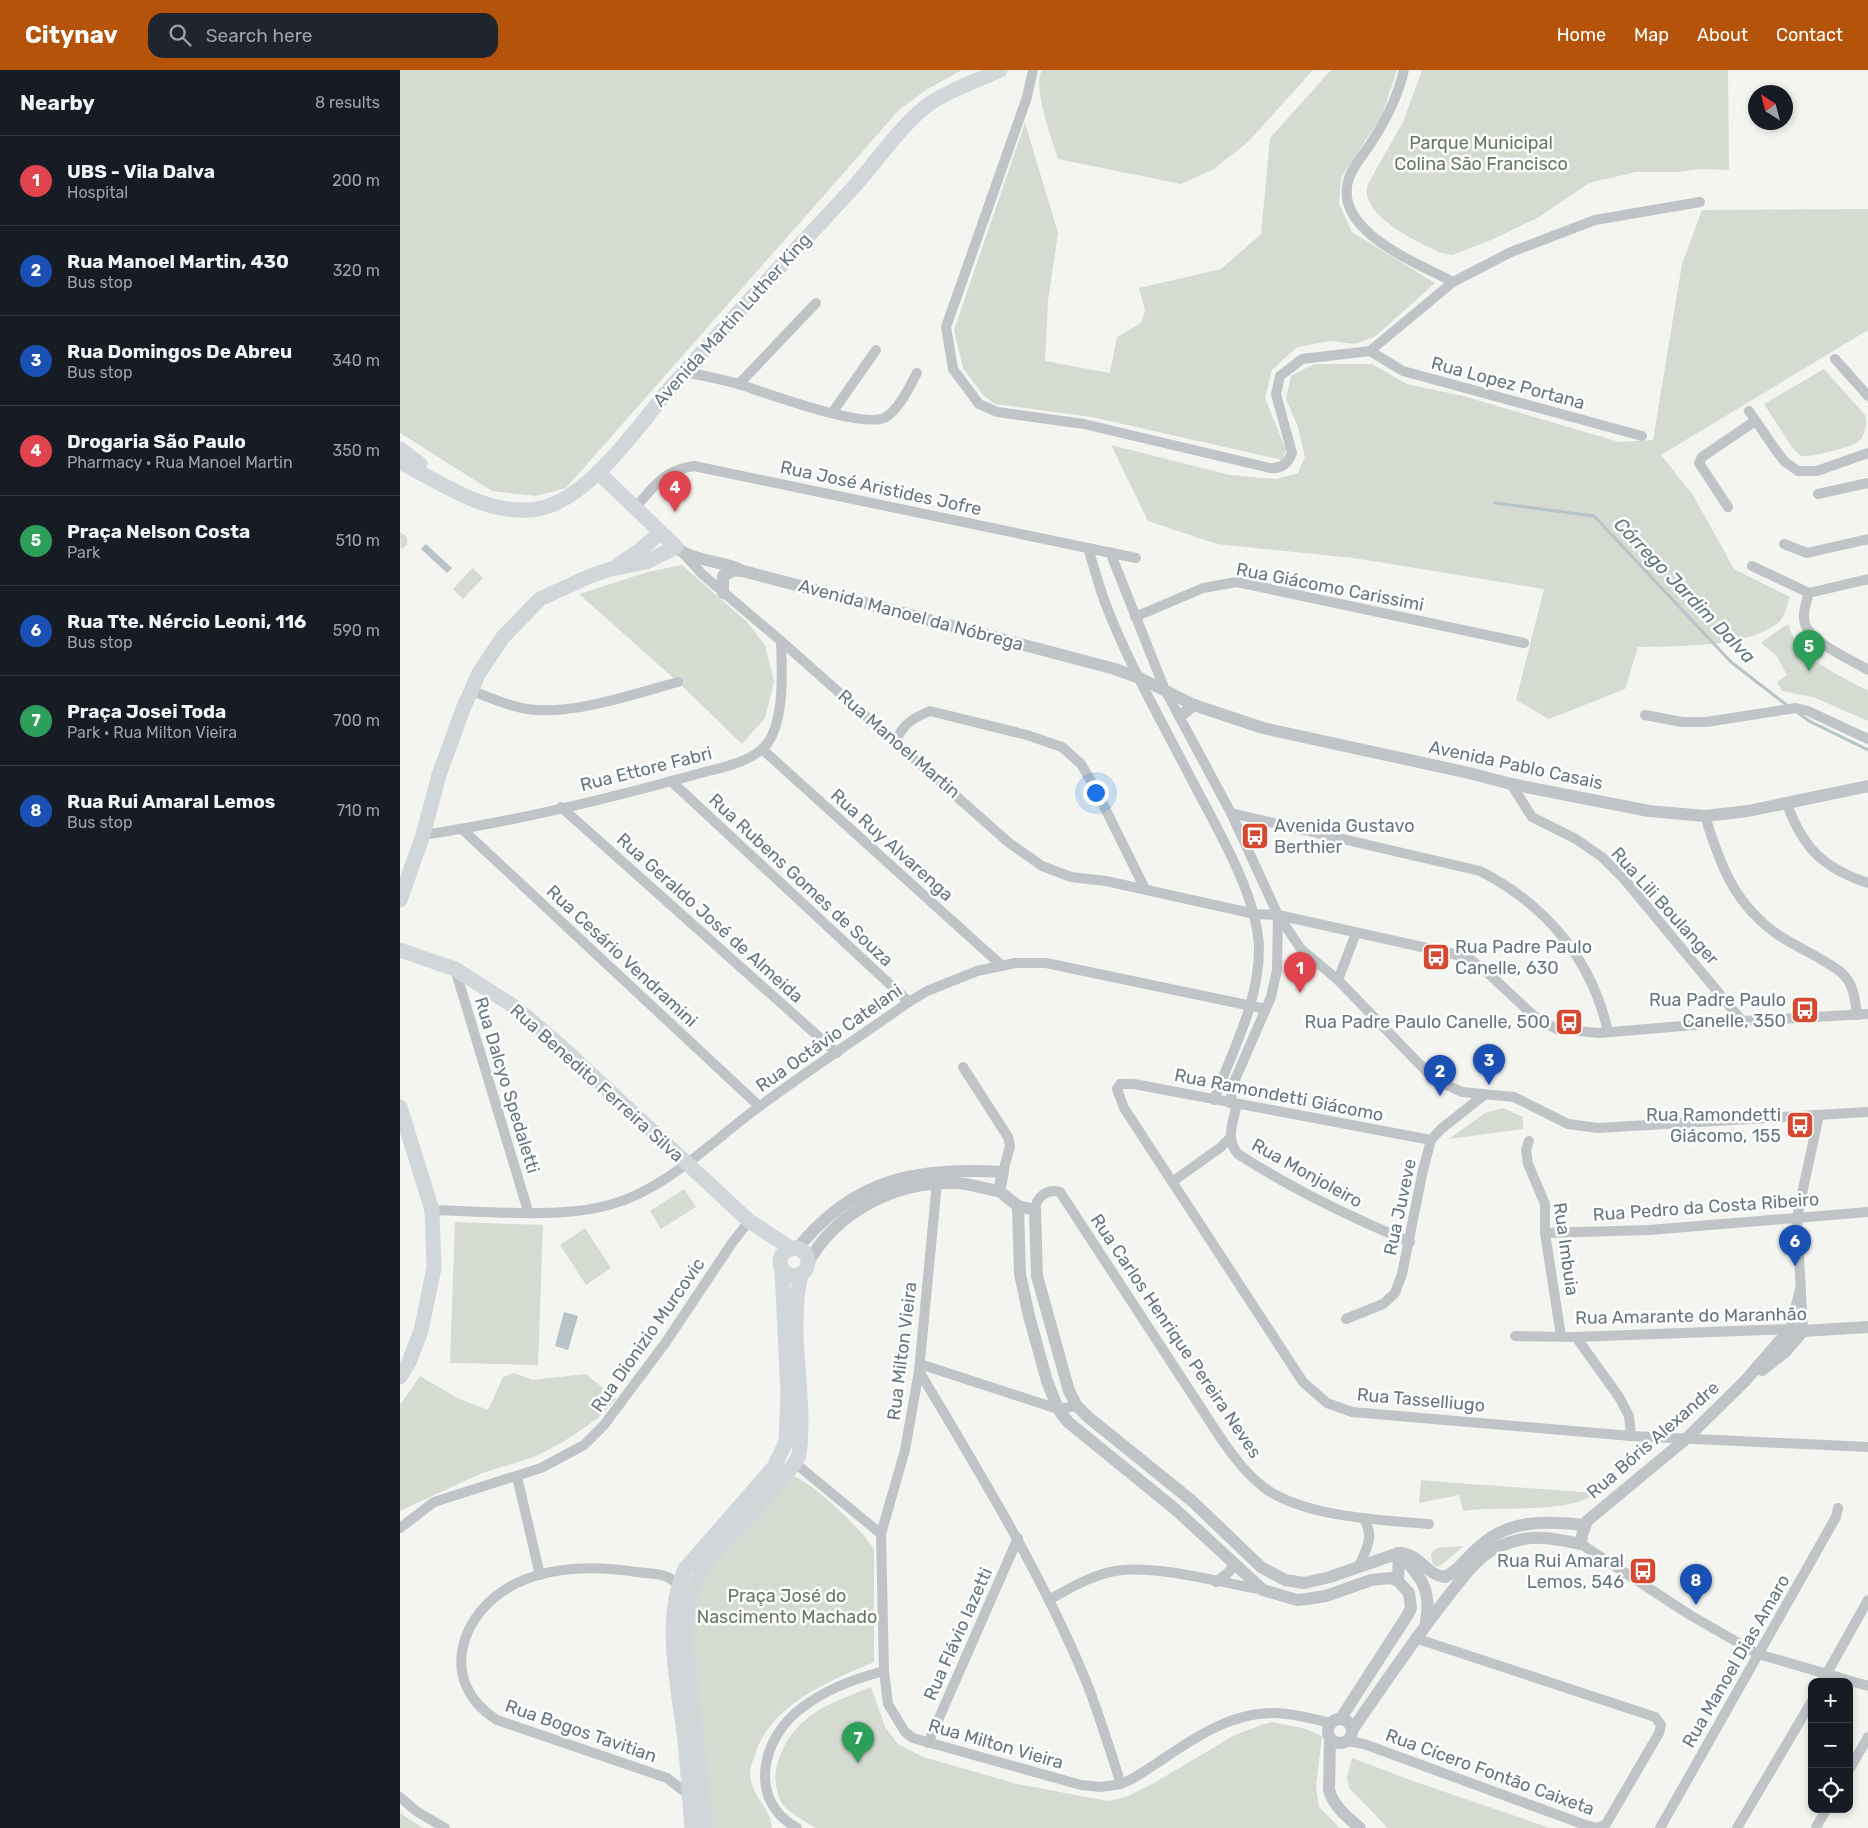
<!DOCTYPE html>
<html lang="en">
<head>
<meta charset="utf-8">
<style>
	:root { --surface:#171b24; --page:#20242c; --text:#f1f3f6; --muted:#9ea1a6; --line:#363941; --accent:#b45309 }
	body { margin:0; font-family:Rubik,sans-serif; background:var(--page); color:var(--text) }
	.controls { position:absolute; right:15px; bottom:15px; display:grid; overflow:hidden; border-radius:10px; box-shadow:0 2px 8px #0003 }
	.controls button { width:45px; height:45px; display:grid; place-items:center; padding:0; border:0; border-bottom:1px solid var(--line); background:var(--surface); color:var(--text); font:25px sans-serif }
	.compass { position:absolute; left:1348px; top:15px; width:45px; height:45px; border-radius:50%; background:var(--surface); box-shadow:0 2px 8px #0003; rotate:324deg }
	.you { position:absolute; left:695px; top:722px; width:18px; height:18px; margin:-12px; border:4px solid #fff; border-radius:50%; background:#1a73e8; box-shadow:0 0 0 8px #1a73e833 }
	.badge { display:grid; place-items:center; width:32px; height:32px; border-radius:50%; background:var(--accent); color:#fff; font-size:16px; font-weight:700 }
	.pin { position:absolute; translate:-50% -41px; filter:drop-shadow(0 1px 2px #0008) }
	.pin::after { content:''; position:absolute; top:26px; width:18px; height:15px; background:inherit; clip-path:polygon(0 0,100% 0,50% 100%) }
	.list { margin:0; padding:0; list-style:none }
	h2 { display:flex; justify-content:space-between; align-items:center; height:65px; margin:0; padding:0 20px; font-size:21px }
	h2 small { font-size:16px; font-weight:400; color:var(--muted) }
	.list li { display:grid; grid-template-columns:32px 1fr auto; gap:15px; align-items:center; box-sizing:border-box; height:90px; padding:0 20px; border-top:1px solid var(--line) }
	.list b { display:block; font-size:19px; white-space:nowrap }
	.list p { margin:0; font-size:16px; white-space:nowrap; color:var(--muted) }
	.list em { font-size:16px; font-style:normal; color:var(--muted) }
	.icon { flex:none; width:28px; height:28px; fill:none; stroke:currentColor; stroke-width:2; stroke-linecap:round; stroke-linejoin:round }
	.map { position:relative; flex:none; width:1468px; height:1758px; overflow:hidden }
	header { display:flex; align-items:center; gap:30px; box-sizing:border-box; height:70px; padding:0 25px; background:var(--accent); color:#fff }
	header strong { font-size:24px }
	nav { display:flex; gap:28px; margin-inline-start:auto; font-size:18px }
	.search { width:350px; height:45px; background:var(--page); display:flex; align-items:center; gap:12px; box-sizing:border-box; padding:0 18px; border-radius:15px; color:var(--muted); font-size:19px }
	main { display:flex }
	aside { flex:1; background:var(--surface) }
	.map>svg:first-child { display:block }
	.green { fill:#d6dbd2 }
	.water { fill:#b7c3c6 }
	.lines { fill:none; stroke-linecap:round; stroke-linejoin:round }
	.stream { stroke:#b7c3c6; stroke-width:3 }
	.minor { stroke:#c0c4c7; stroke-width:10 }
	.tertiary { stroke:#c0c4c7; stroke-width:12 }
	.secondary { stroke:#d1d6d9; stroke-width:15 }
	.labels { text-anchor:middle; stroke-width:5; stroke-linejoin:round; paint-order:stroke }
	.park-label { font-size:18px; fill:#697764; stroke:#fff }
	.street-label { font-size:18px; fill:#667680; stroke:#fff }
	.poi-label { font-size:18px; fill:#667680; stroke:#fff; text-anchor:end }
	.water-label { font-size:19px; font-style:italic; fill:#61777d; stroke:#fff }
</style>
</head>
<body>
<header>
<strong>Citynav</strong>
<div class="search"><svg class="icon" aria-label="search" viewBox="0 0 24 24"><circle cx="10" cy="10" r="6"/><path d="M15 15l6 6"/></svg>Search here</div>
<nav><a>Home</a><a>Map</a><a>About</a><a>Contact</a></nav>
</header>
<main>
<aside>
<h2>Nearby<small>8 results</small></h2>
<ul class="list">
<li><span class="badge" style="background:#e0444e">1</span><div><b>UBS - Vila Dalva</b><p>Hospital</p></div><em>200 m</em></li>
<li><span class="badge" style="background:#1a4fb4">2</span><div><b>Rua Manoel Martin, 430</b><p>Bus stop</p></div><em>320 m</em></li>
<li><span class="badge" style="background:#1a4fb4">3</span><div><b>Rua Domingos De Abreu</b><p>Bus stop</p></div><em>340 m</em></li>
<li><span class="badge" style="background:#e0444e">4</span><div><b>Drogaria São Paulo</b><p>Pharmacy · Rua Manoel Martin</p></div><em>350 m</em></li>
<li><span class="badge" style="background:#2e9e5b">5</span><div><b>Praça Nelson Costa</b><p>Park</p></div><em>510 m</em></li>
<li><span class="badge" style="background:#1a4fb4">6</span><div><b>Rua Tte. Nércio Leoni, 116</b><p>Bus stop</p></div><em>590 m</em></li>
<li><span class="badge" style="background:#2e9e5b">7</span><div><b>Praça Josei Toda</b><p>Park · Rua Milton Vieira</p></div><em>700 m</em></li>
<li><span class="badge" style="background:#1a4fb4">8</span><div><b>Rua Rui Amaral Lemos</b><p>Bus stop</p></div><em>710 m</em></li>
</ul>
</aside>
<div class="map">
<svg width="1468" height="1758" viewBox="0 0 1468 1758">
	<rect width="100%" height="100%" fill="#f4f4f1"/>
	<!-- green -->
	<g class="green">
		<polygon points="0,0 562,0 526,20 500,39 166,418 136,426 92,421 0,363"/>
		<path d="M642 0H913L848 72 814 99 781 114 658 89C652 69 632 18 642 0Z"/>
		<polygon points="931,0 997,0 982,45 941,108 939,134 952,162 1035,213 976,266 955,274 930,271 897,277 872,300 865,328 886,380 882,390 692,347 595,334 584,326 563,298 554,260 625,53 658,163 648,231 645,291 710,303 717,267 741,253 745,240 739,218 821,199 861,164 870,68"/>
		<path d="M1022 0H1328L1329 100 1302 99 1276 102H1236L1189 113 1139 147 1091 170 1052 185 1041 183C1019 173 957 144 968 114L1003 52Z"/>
		<path d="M1468 139V260L1261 385 1293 425 1334 499 1390 527C1387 534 1385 546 1380 551 1351 578 1275 576 1238 577L1225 619 1149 649 1116 630 1144 519 953 488 817 474 748 451 711 375 830 405 876 409 898 403 905 387 898 357 886 329 891 306 914 294H972L1007 314 1063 326 1219 372 1253 370 1282 194 1302 140Z"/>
		<path d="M1424 299 1465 345C1468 351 1465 366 1459 371 1451 378 1412 387 1401 386L1394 380 1364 334Z"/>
		<path d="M0 462 6 466C9 472 7 477 1 479Z"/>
		<polygon points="282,495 347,552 365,575 374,612 365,648 342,674 278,612 179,524 248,502"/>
		<polygon points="72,498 83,508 63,529 53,519"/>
		<path d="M1389 555C1394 586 1443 607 1468 621V651L1413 627 1382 621 1377 612 1387 605 1376 585 1361 573 1384 556Z"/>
		<polygon points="1103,1038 1123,1047 1123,1059 1049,1069 1085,1043"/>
		<polygon points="284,1119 296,1137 261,1159 250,1141"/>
		<polygon points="55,1152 143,1155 138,1295 50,1293"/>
		<polygon points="185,1158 211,1198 186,1215 160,1175"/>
		<polygon points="114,1303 133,1310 186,1304 216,1329 197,1349 163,1372 134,1387 82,1403 0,1441 0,1335 20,1306 57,1328 88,1340 103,1307"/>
		<polygon points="1232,1380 1245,1381 1230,1395 1231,1382"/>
		<path d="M389 1404C413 1412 460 1458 474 1479V1592C429 1611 367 1636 354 1688 352 1693 350 1698 350 1703 352 1729 370 1736 372 1758H312L289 1544 300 1509Z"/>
		<path d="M1021 1410 1043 1412 1196 1423C1168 1445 1099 1435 1063 1441L1059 1425 1019 1433Z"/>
		<polygon points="1064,1476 1040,1496 1035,1496 1032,1492 1031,1484 1037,1478"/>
		<path d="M471 1617 485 1657 498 1674 523 1687 617 1714 708 1731 726 1727 754 1713 833 1666 858 1656 872 1652 903 1658 922 1666 916 1716 919 1737 940 1758H416C405 1751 393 1745 384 1736 377 1728 374 1710 376 1700 388 1647 426 1635 471 1617Z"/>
		<polygon points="952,1688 1013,1711 1150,1758 988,1758 949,1718 947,1707"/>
		<polygon points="0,1743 23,1758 0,1758"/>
	</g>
	<!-- water -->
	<g class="water">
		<polygon points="26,474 52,498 47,503 21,479"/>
		<polygon points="164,1242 178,1246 168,1280 155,1276"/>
	</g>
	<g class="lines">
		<!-- stream -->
		<g class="stream">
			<polyline points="1095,433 1194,446 1331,592 1388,636"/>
			<polyline points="1397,642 1409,651 1468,680"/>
		</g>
		<!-- minor -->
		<g class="minor">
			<path d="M633 0 627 27 546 257 553 299 579 334 597 342 684 354 870 398C881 399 888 394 892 383L876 324 880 306 902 289 970 281 1053 212 1111 182 1195 150 1300 132"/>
			<path d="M1004 0C998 27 986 50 971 73 964 84 953 96 949 108 931 161 1018 193 1053 212"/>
			<polyline points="970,281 1003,301 1242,366"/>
			<polyline points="1435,289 1468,326"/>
			<path d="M285 302C304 306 323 309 341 315 367 323 465 360 486 347 500 338 509 317 517 303"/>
			<polyline points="339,314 416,233"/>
			<polyline points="1349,341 1375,379 1385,392 1398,401 1417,401 1468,383"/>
			<polyline points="432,343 476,280"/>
			<polyline points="1418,424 1468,413"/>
			<polyline points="1328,437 1299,393 1302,387 1355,351"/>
			<path d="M234 439C254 417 263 400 294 396L736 488"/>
			<polyline points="1384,474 1407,483 1468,469"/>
			<path d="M688 478C694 497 699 517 706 535 727 590 757 643 784 695 810 747 858 822 859 879 859 932 832 982 814 1030"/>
			<polyline points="710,482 765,620 831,743 878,845 877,900 871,927 834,1012 830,1033"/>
			<polyline points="283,483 302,504 381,571 608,772 642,796 671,807 706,811 855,844 878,845 1067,887 1089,904 1135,947 1157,959 1199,963 1342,951 1468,944"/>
			<polyline points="1352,496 1409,523 1468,509"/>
			<path d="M1409 523C1406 533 1402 544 1405 554 1410 572 1452 590 1468 600"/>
			<polyline points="735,547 803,518 837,512 1124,573"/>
			<path d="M72 621C90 627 109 637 127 639 171 646 234 624 278 612"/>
			<polyline points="1245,645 1282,652 1306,652 1396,638 1408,641 1468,669"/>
			<path d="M496 671C503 654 513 648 530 641L627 665 662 677 681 694 694 716 745 819"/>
			<polyline points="362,679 601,895"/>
			<polyline points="271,711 509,932"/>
			<polyline points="1111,714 1132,747 1176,769 1202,787 1224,809 1342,951"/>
			<path d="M1387 734C1403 778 1423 798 1468 813"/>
			<polyline points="161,737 437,983"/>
			<path d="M831 743 1080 801C1145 834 1192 889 1208 962"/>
			<path d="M1305 746C1320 795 1335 836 1380 866 1400 879 1423 888 1442 903 1454 915 1455 928 1457 945"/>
			<polyline points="62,759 359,1036"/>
			<path d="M23 765C113 752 203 730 290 706 313 699 343 695 361 680 386 660 382 599 381 571"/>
			<polyline points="878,845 901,879 938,910 1027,1002 1040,1012 1062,1022 1114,1027 1168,1054 1198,1058 1468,1042"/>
			<polyline points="55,899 128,1141"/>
			<polyline points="938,910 956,863"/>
			<polyline points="563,997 608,1067 610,1076 603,1102"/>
			<path d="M837 1034C833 1052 825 1069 838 1084 892 1119 950 1147 1010 1172"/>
			<polyline points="1031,1070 734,1014 720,1014 717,1019 724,1038 903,1312 927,1333 952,1342 1231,1366 1468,1377"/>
			<polyline points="1129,1071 1126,1080 1128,1094 1145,1134 1145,1163 1161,1266"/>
			<polyline points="772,1112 821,1077 830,1068"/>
			<path d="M537 1113 519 1301 505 1380 481 1464 484 1601 488 1634 505 1662 513 1668 681 1715 701 1717 721 1714 732 1709C776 1683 820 1642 874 1643 894 1643 912 1649 931 1653"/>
			<path d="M32 1140C86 1141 158 1149 209 1135 266 1120 313 1070 360 1036 409 1000 459 967 509 932L527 921 577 901 615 893H646L866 939"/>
			<path d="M635 1140C636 1127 647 1118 660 1122L820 1367C833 1386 847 1405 866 1419 907 1447 980 1450 1029 1454"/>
			<polyline points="1145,1163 1249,1160 1468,1142"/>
			<polyline points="946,1249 983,1234 995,1223 1002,1204 1023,1100 1031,1070 1041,1059 1084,1025"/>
			<polyline points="1403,1261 1397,1147 1419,1045"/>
			<polyline points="1115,1266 1176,1267 1390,1259 1400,1219"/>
			<polyline points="1176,1267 1219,1327 1229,1346 1231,1366"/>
			<polyline points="520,1294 658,1339 677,1336"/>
			<path d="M519 1301C579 1402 641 1502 686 1611 699 1644 710 1680 721 1714"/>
			<polyline points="395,1393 481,1464"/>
			<polyline points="117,1407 140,1505"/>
			<polyline points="0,1458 34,1432 141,1398 184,1375 204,1355 266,1272 332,1173 349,1151"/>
			<polyline points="1181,1474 1290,1545 1358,1584 1468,1616"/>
			<path d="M959 1496C966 1479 975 1467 964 1449"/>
			<polyline points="816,1512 830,1501 834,1493"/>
			<path d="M278 1516C269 1502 251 1504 237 1502 198 1496 153 1496 117 1513 60 1540 36 1612 97 1650L267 1708 289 1725"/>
			<path d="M649 1530C670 1518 692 1505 715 1501 754 1494 823 1513 863 1520"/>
			<polyline points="1422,1612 1468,1530"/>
			<polyline points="948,1671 964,1674 1188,1756 1198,1758 1206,1754 1259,1663 1261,1655 1255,1647 1015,1568"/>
			<polyline points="528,1673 618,1468"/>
			<polyline points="1449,1700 1468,1667"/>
			<polyline points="0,1727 16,1741 45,1758"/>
			<polyline points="1416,1757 1427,1739"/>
			<path d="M397 1758C346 1730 362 1666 403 1637 425 1620 457 1608 484 1601"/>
			<polyline points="1260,1758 1436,1447 1438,1438"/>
			<polyline points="1337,1758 1412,1631"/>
		</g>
		<!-- tertiary -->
		<g class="tertiary">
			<path d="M276 477C293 492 322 490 343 501L715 599 740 608 794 635 863 658 1069 703 1111 714 1249 741 1305 746 1348 741 1468 716"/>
			<polyline points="323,523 323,506 334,500 341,501"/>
			<polyline points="780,646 794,635"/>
			<polyline points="618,1136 620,1204 629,1246 647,1311 658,1339 668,1352 775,1439 863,1520 897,1530 907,1529 926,1526 971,1510 991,1508 998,1511 1009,1523 1011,1538 1007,1546 941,1648"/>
			<path d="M397 1179C454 1108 517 1097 603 1102L599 1121 618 1136 635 1140 637 1206 669 1321 677 1336 688 1347 792 1431 861 1497 885 1510 904 1513 930 1507 999 1483C1019 1483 1026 1505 1045 1507 1058 1501 1068 1486 1079 1477 1108 1449 1147 1451 1184 1455"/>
			<path d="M408 1193C436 1142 495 1111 554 1113 569 1113 584 1119 599 1121"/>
			<polyline points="1362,1300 1385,1282 1403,1261"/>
			<path d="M999 1483C1021 1507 1032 1519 1026 1552"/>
			<polyline points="998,1511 999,1483"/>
			<circle cx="940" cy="1661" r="12"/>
			<path d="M953 1659C983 1615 1013 1571 1046 1529 1061 1510 1077 1486 1100 1476 1130 1463 1151 1468 1181 1474L1182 1465 1187 1451 1287 1368 1345 1311 1390 1259 1403 1261 1468 1257"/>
			<path d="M930 1669 929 1720C934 1737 947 1747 960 1758"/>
		</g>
		<!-- secondary -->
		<g class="secondary">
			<polyline points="0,379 20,394"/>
			<path d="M0 392C42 413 88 447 137 439 189 431 239 354 273 315 331 249 391 185 451 120 475 94 497 60 525 37 548 20 575 12 600 0"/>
			<polyline points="219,494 239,481 260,463"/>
			<polyline points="0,830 23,765 39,705 63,639 79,603 103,567 140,529 190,506 211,499 246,492 276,477 198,402"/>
			<polyline points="0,880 55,899 115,937 164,979 349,1151 392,1179"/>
			<polyline points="0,1037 32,1140 34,1198 21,1261 9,1292 0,1307"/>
			<circle cx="394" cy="1192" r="14"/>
			<path d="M292 1758C289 1726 288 1694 284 1662 277 1609 263 1550 285 1499L374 1397 386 1372 388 1325 382 1199"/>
			<path d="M306 1758 285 1566 289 1528 304 1495 381 1410 395 1393 399 1385C407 1324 387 1264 401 1204"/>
		</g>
	</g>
	<!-- icons -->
	<defs>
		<g id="bus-square" transform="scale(1.4375)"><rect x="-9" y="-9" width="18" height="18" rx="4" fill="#d54930" stroke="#fff"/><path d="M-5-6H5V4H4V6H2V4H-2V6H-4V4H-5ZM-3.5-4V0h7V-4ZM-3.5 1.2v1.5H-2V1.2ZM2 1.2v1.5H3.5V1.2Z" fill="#fff"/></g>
	</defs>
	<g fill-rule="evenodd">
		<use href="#bus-square" x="855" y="766"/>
		<use href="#bus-square" x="1036" y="887"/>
		<use href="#bus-square" x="1405" y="940"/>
		<use href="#bus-square" x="1169" y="952"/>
		<use href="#bus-square" x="1400" y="1055"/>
		<use href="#bus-square" x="1243" y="1501"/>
	</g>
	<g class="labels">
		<!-- park labels -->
		<g class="park-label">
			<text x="1081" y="79">Parque Municipal<tspan x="1081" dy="21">Colina São Francisco</tspan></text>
			<text x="387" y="1532">Praça José do<tspan x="387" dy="21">Nascimento Machado</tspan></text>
		</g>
		<!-- street labels -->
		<g class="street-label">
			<text transform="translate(332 250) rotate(-48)" y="6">Avenida Martin Luther King</text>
			<text transform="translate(1108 313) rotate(15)" y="6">Rua Lopez Portana</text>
			<text transform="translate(481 418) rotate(12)" y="6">Rua José Aristides Jofre</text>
			<text transform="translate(930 517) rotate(11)" y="6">Rua Giácomo Carissimi</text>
			<text transform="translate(511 545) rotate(15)" y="6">Avenida Manoel da Nóbrega</text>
			<text transform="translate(499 674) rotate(41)" y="6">Rua Manoel Martin</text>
			<text transform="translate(1116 695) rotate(12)" y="6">Avenida Pablo Casais</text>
			<text transform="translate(246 699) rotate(-14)" y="6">Rua Ettore Fabri</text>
			<text transform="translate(492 775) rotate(42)" y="6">Rua Ruy Alvarenga</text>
			<text transform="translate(401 810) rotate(43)" y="6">Rua Rubens Gomes de Souza</text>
			<text transform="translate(1265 836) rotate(48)" y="6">Rua Lili Boulanger</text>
			<text transform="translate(310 848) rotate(42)" y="6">Rua Geraldo José de Almeida</text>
			<text transform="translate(222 886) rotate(43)" y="6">Rua Cesário Vendramini</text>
			<text transform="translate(429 968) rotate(-35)" y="6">Rua Octávio Catelani</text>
			<text transform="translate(197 1013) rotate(42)" y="6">Rua Benedito Ferreira Silva</text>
			<text transform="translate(107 1015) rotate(73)" y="6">Rua Dalcyo Spedaletti</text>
			<text transform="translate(879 1025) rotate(11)" y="6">Rua Ramondetti Giácomo</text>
			<text transform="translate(907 1103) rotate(29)" y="6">Rua Monjoleiro</text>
			<text transform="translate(1000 1137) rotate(-78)" y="6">Rua Juveve</text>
			<text transform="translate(1306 1137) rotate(-4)" y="6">Rua Pedro da Costa Ribeiro</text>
			<text transform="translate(1166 1179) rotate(82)" y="6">Rua Imbuia</text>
			<text transform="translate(1291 1246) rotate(-1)" y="6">Rua Amarante do Maranhão</text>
			<text transform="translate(248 1265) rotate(-55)" y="6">Rua Dionizio Murcovic</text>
			<text transform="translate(776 1266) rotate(56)" y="6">Rua Carlos Henrique Pereira Neves</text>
			<text transform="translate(502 1281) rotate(-83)" y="6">Rua Milton Vieira</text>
			<text transform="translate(1021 1330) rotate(5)" y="6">Rua Tasselliugo</text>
			<text transform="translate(1253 1370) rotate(-41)" y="6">Rua Bóris Alexandre</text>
			<text transform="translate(558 1564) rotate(-66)" y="6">Rua Flávio Iazetti</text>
			<text transform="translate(1336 1591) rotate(-60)" y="6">Rua Manoel Dias Amaro</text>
			<text transform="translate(181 1661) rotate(19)" y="6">Rua Bogos Tavitian</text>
			<text transform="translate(596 1674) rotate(16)" y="6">Rua Milton Vieira</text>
			<text transform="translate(1090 1702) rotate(20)" y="6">Rua Cícero Fontão Caixeta</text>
		</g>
		<!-- poi labels -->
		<g class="poi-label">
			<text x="874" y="762" text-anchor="start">Avenida Gustavo<tspan x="874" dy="21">Berthier</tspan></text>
			<text x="1055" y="883" text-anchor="start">Rua Padre Paulo<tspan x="1055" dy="21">Canelle, 630</tspan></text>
			<text x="1386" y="936">Rua Padre Paulo<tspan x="1386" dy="21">Canelle, 350</tspan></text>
			<text x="1150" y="958">Rua Padre Paulo Canelle, 500</text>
			<text x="1381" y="1051">Rua Ramondetti<tspan x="1381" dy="21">Giácomo, 155</tspan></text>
			<text x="1224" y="1497">Rua Rui Amaral<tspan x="1224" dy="21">Lemos, 546</tspan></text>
		</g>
		<!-- water labels -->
		<g class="water-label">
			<text transform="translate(1285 520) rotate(46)" y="7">Córrego Jardim Dalva</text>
		</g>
	</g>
</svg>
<div class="controls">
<button>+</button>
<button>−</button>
<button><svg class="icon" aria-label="locate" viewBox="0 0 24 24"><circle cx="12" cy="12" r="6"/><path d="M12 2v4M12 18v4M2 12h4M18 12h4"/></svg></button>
</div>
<svg class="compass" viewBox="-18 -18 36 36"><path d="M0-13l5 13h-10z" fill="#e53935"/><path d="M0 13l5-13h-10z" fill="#9ea1a6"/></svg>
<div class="you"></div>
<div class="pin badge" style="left:900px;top:923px;background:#e0444e">1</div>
<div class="pin badge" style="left:1040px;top:1026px;background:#1a4fb4">2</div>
<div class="pin badge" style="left:1089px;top:1015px;background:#1a4fb4">3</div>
<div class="pin badge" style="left:275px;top:442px;background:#e0444e">4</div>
<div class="pin badge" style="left:1409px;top:601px;background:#2e9e5b">5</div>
<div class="pin badge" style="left:1395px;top:1196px;background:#1a4fb4">6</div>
<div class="pin badge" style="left:458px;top:1693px;background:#2e9e5b">7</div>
<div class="pin badge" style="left:1296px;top:1535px;background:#1a4fb4">8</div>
</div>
</main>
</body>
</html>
